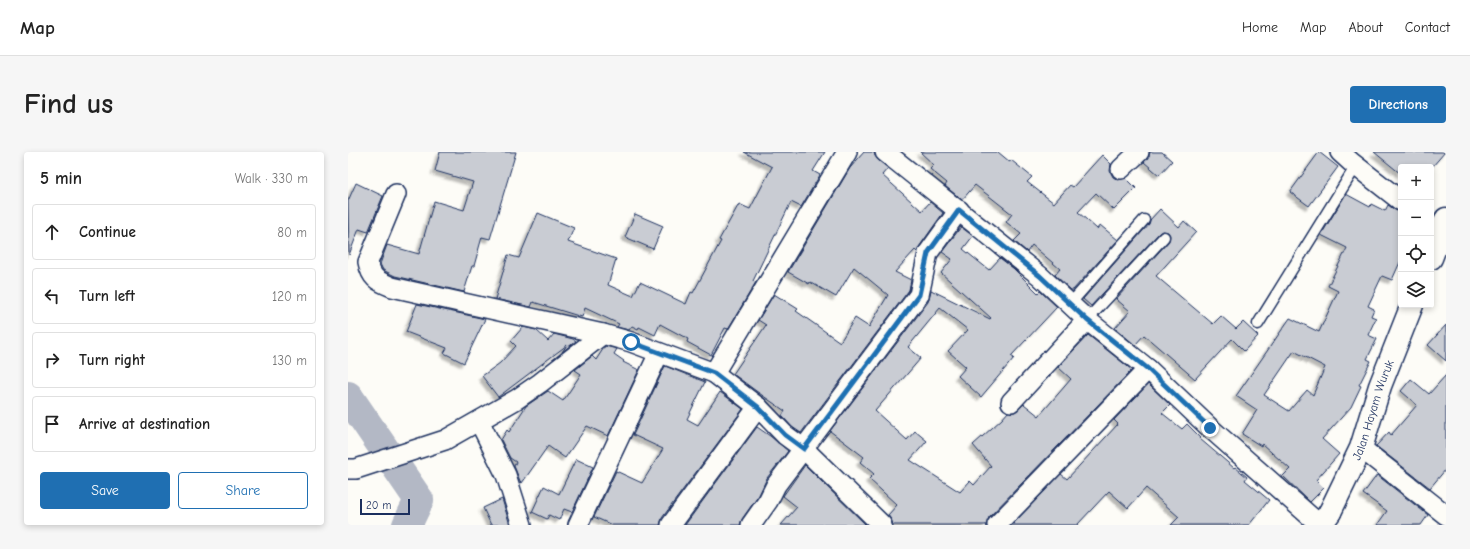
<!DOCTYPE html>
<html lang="en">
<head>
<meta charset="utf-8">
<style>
	:root { --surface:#fff; --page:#f6f6f6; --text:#222; --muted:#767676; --line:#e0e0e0; --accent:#1f6fb2 }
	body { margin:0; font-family:"Comic Neue",sans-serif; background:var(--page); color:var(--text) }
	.controls { position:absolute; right:12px; top:12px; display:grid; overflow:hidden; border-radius:4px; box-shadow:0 2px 6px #0003 }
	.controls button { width:36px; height:36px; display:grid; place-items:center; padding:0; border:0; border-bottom:1px solid var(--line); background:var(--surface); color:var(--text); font:20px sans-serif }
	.scale { position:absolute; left:12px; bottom:10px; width:50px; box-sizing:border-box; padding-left:4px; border:2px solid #1b2f5e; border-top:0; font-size:11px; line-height:14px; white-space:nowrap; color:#1b2f5e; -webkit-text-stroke:3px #fdfcf7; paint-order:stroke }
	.stop { position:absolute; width:12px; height:12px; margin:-9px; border:3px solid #1f6fb2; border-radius:50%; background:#fff }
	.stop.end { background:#1f6fb2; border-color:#fff; box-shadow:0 1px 4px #0008 }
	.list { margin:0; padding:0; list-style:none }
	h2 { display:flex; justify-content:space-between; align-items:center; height:52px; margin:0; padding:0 16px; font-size:17px }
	h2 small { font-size:13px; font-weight:400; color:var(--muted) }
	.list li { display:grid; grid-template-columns:26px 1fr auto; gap:12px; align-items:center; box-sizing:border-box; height:56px; margin:0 8px 8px; padding:0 8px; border:1px solid var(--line); border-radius:4px }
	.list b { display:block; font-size:15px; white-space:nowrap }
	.list em { font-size:13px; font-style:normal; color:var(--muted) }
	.actions { display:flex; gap:8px; padding:12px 16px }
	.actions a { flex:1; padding:9px 0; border:1px solid var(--accent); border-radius:4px; text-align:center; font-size:14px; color:var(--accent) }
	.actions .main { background:var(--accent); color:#fff }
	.icon { flex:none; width:22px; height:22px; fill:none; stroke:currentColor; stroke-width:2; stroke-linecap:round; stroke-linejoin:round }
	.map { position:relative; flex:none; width:1098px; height:373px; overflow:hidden; border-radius:4px }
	header { display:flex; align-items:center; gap:24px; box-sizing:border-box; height:56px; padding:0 20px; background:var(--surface); border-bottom:1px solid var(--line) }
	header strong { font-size:19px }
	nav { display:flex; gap:22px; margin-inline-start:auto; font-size:14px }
	.intro { display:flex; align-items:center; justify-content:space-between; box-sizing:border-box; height:96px; padding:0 24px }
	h1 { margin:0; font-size:28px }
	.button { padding:10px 18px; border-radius:4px; background:var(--accent); color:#fff; font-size:14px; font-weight:700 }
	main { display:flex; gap:24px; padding:0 24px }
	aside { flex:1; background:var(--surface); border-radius:4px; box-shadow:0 2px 6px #0003 }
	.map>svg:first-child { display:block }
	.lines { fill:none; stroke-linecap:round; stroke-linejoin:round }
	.river { stroke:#b3b8c5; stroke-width:30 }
	.building { fill:#c9ccd3; stroke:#1b2f5e; fill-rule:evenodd; filter:url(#shadow) }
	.service-casing { stroke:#1b2f5e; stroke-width:13 }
	.minor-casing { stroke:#1b2f5e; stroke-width:22 }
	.secondary-casing { stroke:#1b2f5e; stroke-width:25 }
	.primary-casing { stroke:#1b2f5e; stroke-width:25 }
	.service { stroke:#fdfcf7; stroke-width:10 }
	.minor { stroke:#fdfcf7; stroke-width:19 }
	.secondary { stroke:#fdfcf7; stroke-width:22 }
	.primary { stroke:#fdfcf7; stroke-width:22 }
	.route { stroke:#1f6fb2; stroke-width:5 }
	.labels { text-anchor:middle; stroke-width:3; stroke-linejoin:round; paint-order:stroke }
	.street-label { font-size:12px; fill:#1b2f5e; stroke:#fdfcf7 }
</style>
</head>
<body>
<header>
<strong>Map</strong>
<nav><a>Home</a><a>Map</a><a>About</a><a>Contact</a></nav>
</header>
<div class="intro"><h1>Find us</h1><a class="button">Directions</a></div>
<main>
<aside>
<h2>5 min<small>Walk · 330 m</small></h2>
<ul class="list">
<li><svg class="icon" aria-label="ahead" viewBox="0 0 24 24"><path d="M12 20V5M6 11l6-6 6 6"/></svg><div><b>Continue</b></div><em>80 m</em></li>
<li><svg class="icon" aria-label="left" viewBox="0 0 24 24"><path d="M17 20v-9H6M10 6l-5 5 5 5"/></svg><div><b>Turn left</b></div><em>120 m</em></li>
<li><svg class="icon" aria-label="right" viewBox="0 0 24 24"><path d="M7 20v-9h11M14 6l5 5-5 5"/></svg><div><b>Turn right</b></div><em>130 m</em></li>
<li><svg class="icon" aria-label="arrive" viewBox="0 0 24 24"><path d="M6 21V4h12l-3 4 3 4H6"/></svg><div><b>Arrive at destination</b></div></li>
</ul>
<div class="actions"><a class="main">Save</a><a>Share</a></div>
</aside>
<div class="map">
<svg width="1098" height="373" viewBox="0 0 1098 373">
	<defs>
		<filter id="shadow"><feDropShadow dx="-3.5" dy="3.5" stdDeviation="1" flood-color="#0004"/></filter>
	</defs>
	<rect width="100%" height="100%" fill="#fdfcf7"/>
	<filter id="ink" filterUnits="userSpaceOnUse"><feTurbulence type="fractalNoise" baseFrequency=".025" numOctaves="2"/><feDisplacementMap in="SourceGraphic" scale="8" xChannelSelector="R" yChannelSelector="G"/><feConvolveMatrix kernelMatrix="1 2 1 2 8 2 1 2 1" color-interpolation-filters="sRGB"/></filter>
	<g filter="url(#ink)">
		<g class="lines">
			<!-- river -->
			<polyline class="river" points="0,244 71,348 59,373"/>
		</g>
		<!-- building -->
		<g class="building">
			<polygon points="92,0 168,0 142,87 134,85 126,114 124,114 116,140 47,124 35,118 32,112 39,93 71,102 86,49 116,58 125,30 87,19"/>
			<polygon points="396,0 477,0 465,19 472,23 453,55 443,50 405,129 408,130 380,177 377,176 363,203 339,190 340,187 312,172 307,183 291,175 290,177 284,174 281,178 269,175 271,172 237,156 234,165 185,150 183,155 147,147 160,103 171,106 190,61 226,76 220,90 268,107 260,133 285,144 292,130 338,152 343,140 345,141 373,89 371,88 391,52 402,57 424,15"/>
			<polygon points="516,0 526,0 527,4 530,8 540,16 534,23 574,59 582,50 595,61 571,95 569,100 567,98 547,120 563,128 561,138 453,281 444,275 434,264 437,259 408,239 385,222 418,173 410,168 426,142 450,157 448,159 492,190 507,166 521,175 540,143 506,115 488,145 462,130 461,132 440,120 502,16"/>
			<polygon points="572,0 650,0 662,10 663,8 684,25 679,30 706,51 722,33 725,35 754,3 763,12 762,19 765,25 770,28 778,26 788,36 766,58 748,41 730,60 749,77 752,73 770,88 725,138 723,138 707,123 712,117 684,93 679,100 666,89 673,82 658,70 664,62 627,33 614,48 597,34 599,31 582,17 586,13"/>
			<polygon points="802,0 814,0 824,9 811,23 796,10 801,4"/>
			<polygon points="971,0 990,15 961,54 942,40"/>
			<polygon points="1026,0 1097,0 1084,15 1053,15 1053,22"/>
			<polygon points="8,31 35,44 20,80 11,77 1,103 0,49"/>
			<path d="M998 42 1022 55 1023 52 1037 59 1040 53 1047 58 1053 60V108L1044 128 1034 124 1020 154 1026 157 1023 164 1028 166 1020 183 1029 187 1019 207 1023 209 1011 233 1013 234 1003 255 974 287 991 302 968 328 976 336 962 350 935 324 942 317 914 292 913 294 894 282 909 258 888 244 942 166 971 180 990 139 980 134 999 96 973 83ZM946 199 977 215 965 243 959 238 941 259 916 243Z"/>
			<polygon points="812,57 831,75 836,69 848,80 808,124 865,172 873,164 888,177 895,170 910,184 896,199 884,187 847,227 796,183 787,193 767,176 782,159 768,147 821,89 822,83 820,80 814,79 811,81 743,154 735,147 801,72 802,68"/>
			<polygon points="287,62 315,74 305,97 277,85"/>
			<polygon points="613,75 625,84 615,97 641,118 652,106 665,116 690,141 692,139 709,155 663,204 666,206 633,245 610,224 618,215 600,199 620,178 592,156 560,195 573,206 527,259 559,288 567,279 579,289 562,308 612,340 622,329 626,333 643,314 625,293 654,267 660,260 667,260 676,252 691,264 723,227 710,215 740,183 784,218 641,365 638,373 545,373 544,370 540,363 549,353 521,327 526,322 512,310 516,305 482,279 580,150 583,138 642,167 643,166 593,121 604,107 594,100"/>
			<polygon points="69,152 137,167 116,211 96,201 99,196 58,180"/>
			<polygon points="1098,173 1098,209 1080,193"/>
			<polygon points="175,175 188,178 200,189 206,182 225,187 228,189 214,200 219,193 150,245 134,224 152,211 168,194 163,189"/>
			<polygon points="257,194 269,197 266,202 276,209 275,210 291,218 260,284 239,274 217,306 200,294 174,331 172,329 166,314 168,310 162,306 153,288 159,278 161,280 178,254 200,239 215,249 233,222 227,218 244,204 248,208"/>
			<polygon points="317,214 357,230 339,267 350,273 372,240 395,257 314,366 312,373 264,373 246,365 268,319 294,331 315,297 285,283"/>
			<polygon points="1098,223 1098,317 1082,336 1028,294 1041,280 1043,283 1069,253 1053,239 1063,227 1081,242"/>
			<polygon points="800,232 822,253 814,261 834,277 839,272 853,286 852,287 886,316 887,315 899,325 897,328 921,348 901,373 823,373 831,365 798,336 780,356 761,339 729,373 664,373 713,322 719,327 770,272 766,268"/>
			<polygon points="409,275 422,284 440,299 419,326 411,343 394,367 392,373 337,373"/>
			<polygon points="228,307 245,315 224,360 216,357 211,368 201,363 199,367 184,360 196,334 211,342"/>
			<polygon points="457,313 469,325 518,373 433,373 449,355 435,344"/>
			<polygon points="1029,323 1080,363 1073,373 1029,373 1039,359 1015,342"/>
			<polygon points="154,347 162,373 143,373 135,356"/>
		</g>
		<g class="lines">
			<!-- service casing -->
			<g class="service-casing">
				<g id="service">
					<polyline points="722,152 796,68"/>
					<polyline points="739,168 816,85"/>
					<polyline points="910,172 1008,14"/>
				</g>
			</g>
			<!-- minor casing -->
			<g class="minor-casing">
				<g id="minor">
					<polyline points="537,0 692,124 739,168 800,217 862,276 972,373"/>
					<polyline points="992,0 1003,10 1053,49"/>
					<polyline points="773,17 791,0"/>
					<path d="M48 42 20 110C23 126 29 129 44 135L255 182 283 190 366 221 410 255 437 283 456 297 534 373"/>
					<polyline points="366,221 499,0"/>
					<polyline points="663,250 739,168"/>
					<polyline points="131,269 158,323 174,373"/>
					<polyline points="1013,296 1098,363"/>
					<polyline points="0,317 8,317 97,288 169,247 192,231 255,182"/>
					<polyline points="230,373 311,201"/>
					<polyline points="323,373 410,255"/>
					<polyline points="403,373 420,349 428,333 571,143 580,101 611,58"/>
					<polyline points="649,373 800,217"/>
				</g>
			</g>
			<!-- secondary casing -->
			<g class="secondary-casing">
				<g id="secondary">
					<polyline points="1083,106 1098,67"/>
					<path id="s1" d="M982 360 1013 296 1032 234 1064 153"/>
				</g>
			</g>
			<!-- primary casing -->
			<g class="primary-casing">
				<polyline id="primary" points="973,373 982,360"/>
			</g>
			<!-- service -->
			<use href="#service" class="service"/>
			<!-- minor -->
			<use href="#minor" class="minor"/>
			<!-- secondary -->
			<use href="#secondary" class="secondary"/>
			<!-- primary -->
			<use href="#primary" class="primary"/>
		</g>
	</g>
	<g class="lines" filter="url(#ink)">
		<!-- route -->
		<polyline class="route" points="283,190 366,221 410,255 437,283 456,297 571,143 580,101 611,58 692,124 739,168 800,217 862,276"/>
	</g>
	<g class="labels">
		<!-- street labels -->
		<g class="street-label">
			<text dy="4" stroke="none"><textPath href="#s1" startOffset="111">Jalan Hayam Wuruk</textPath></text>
		</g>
	</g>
</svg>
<div class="controls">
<button>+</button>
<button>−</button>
<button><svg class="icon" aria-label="locate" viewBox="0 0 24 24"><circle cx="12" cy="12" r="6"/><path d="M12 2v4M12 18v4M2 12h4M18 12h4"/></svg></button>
<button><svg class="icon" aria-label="layers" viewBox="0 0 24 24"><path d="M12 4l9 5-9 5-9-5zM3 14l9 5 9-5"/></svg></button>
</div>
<div class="scale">20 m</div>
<div class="stop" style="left:283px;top:190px"></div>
<div class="stop end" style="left:862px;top:276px"></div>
</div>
</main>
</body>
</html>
